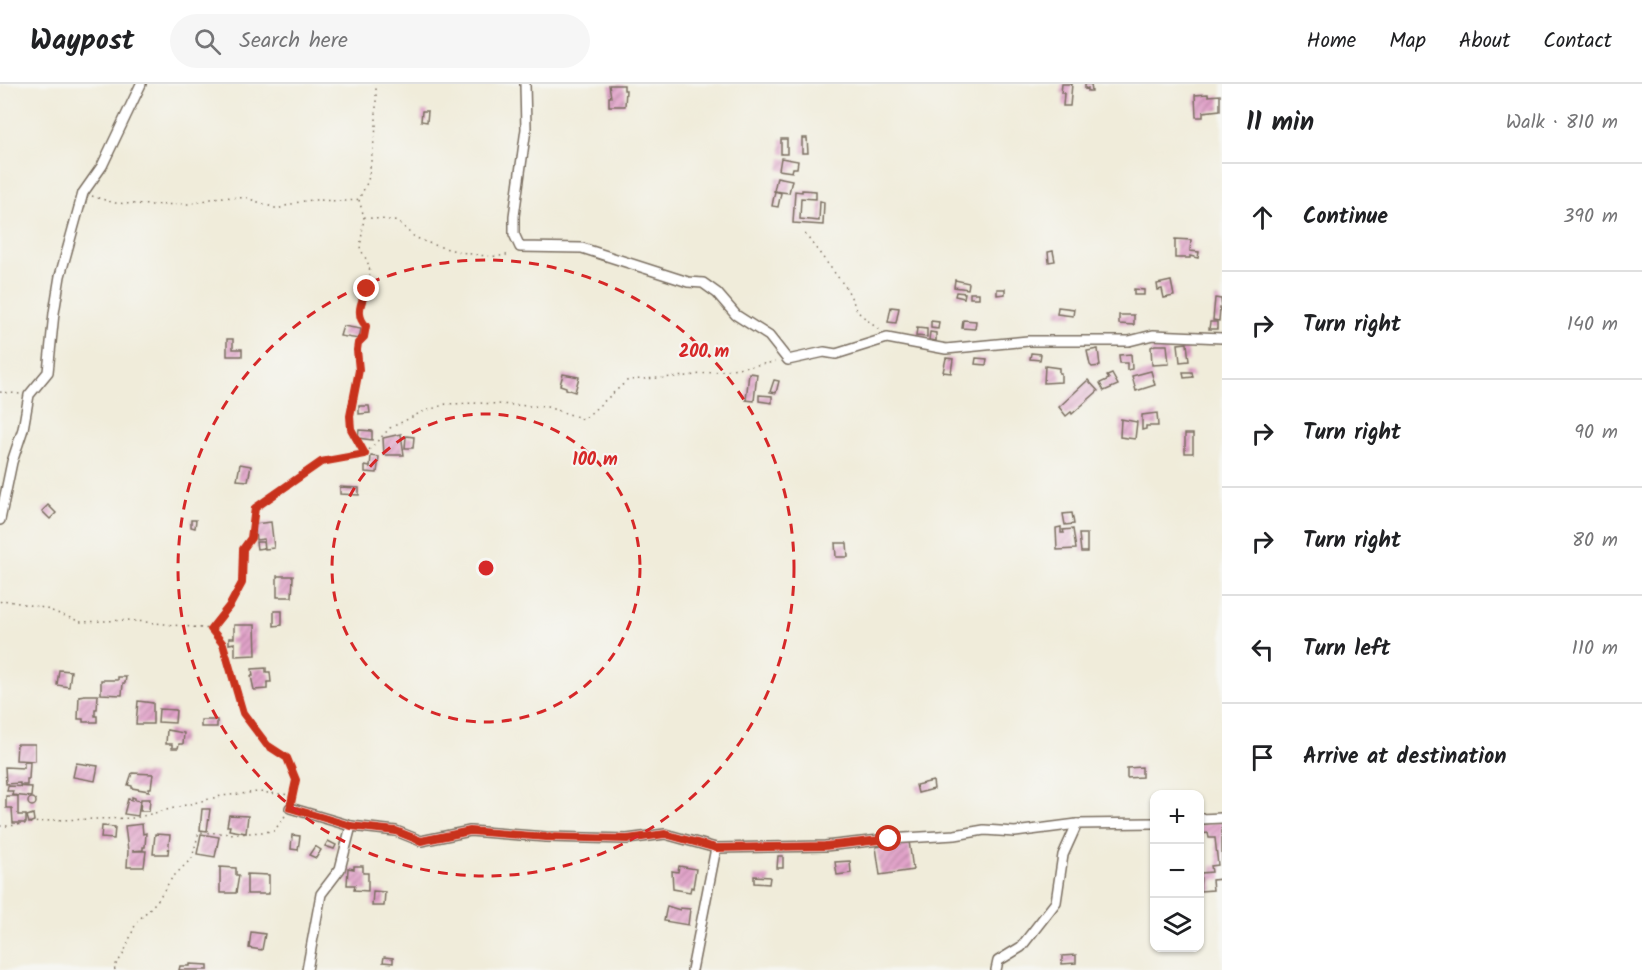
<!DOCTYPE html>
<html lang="en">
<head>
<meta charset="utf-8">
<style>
	:root { --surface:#fff; --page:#f6f6f6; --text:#202124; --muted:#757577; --line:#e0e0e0 }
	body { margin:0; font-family:Kalam,sans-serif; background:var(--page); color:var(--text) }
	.controls { position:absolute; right:18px; bottom:18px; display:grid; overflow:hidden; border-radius:12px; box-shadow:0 2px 4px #0004 }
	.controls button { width:54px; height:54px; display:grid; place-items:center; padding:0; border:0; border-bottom:2px solid var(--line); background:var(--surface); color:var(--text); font:30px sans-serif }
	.stop { position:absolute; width:18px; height:18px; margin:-14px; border:4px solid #c8321e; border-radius:50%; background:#fff }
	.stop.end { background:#c8321e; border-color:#fff; box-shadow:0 2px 6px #0008 }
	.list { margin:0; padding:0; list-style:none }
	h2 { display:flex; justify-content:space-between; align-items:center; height:78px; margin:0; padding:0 24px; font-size:26px }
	h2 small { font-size:20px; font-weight:400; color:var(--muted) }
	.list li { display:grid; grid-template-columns:39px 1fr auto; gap:18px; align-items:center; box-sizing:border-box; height:108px; padding:0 24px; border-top:2px solid var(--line) }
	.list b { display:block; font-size:22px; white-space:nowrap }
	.list em { font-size:20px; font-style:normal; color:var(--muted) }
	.icon { flex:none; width:33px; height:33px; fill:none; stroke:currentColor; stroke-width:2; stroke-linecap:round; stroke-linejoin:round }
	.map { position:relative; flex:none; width:1222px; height:886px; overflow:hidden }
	header { display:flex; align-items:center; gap:36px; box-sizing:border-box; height:84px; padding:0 30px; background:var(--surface); border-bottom:2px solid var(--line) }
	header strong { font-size:28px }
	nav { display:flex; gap:33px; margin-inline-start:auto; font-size:21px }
	.search { width:420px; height:54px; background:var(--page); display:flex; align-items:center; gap:15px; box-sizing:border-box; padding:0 21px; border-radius:33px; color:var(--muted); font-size:22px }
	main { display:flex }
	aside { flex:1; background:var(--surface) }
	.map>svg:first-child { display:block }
	.building { fill:url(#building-hatch) }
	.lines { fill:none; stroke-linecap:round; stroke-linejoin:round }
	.minor-casing { stroke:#7a6e60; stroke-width:12 }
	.path { stroke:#7a6e60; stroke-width:1.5; stroke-dasharray:1.5 4.5; stroke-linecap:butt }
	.minor { stroke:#fff; stroke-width:9 }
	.route { stroke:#c8321e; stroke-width:8 }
	.ring { fill:none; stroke:#d62828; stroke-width:3; stroke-dasharray:10 8 }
	.centre { fill:#d62828; stroke:#f6f6f2; stroke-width:3 }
	.ring-label { font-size:18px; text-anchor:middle; font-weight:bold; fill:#d62828; stroke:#f6f6f2; stroke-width:4.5; stroke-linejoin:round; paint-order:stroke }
</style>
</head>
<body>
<header>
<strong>Waypost</strong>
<div class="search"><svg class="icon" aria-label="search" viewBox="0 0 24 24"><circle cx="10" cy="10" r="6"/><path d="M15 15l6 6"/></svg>Search here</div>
<nav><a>Home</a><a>Map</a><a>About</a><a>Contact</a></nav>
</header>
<main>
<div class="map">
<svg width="1222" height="886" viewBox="0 0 1222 886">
	<defs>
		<pattern id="building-hatch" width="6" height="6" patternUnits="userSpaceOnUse" patternTransform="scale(1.5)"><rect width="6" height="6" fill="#e1a3c9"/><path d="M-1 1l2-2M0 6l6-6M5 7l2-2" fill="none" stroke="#b885a3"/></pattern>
	</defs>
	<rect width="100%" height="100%" fill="#f6f6f2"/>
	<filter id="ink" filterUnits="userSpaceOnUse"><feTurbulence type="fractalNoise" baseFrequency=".0167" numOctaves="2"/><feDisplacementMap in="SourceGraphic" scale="12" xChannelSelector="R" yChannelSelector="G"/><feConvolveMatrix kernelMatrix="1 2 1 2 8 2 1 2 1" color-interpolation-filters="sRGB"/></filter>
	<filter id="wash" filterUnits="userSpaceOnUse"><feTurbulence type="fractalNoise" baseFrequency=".008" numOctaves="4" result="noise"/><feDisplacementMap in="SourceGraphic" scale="24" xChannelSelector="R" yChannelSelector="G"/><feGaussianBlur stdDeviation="1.35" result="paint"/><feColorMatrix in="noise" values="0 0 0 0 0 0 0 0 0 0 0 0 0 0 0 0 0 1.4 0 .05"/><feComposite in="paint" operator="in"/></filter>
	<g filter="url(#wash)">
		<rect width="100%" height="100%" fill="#f0ecda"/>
		<g id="blocks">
			<!-- building -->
			<g class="building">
				<polygon points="1062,0 1072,0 1070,22 1063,22 1064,9 1061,9"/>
				<polygon points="1085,0 1091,0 1092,7 1088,7 1088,4 1085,5"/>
				<polygon points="609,1 624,1 624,6 626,6 625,22 609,22 609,13 611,13"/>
				<polygon points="1208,10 1208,12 1220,11 1220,26 1203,28 1203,33 1196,33 1195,11"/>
				<polygon points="422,27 428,27 427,38 421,37"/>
				<polygon points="802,54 807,54 808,69 802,69"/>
				<rect x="781" y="55" width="6" height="15"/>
				<polygon points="781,74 798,77 797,84 793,84 792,88 779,86"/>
				<polygon points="777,93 792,96 789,109 774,107"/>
				<polygon points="802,106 816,107 816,115 801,114 800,135 819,137 820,117 824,118 823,141 793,139 795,107 802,108"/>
				<polygon points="775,107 781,109 778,123 772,122"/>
				<polygon points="1175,155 1191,156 1190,167 1199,168 1198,174 1190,172 1190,174 1175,174"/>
				<polygon points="1053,167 1055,177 1049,178 1048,168"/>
				<polygon points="955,196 969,199 968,205 954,203"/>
				<polygon points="1171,197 1174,212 1164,214 1162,205 1158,206 1157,200"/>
				<polygon points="997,205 1005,205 1005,210 997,211"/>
				<polygon points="1134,205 1144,206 1144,211 1134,211"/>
				<polygon points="956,208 965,209 964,214 955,212"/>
				<rect x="970" y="209" width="9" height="5"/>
				<polygon points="1215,214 1221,215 1222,224 1220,224 1219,237 1213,236"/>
				<polygon points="891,223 899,224 896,239 888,238"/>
				<polygon points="1058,223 1074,225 1073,232 1057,230"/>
				<polygon points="1119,231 1134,231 1134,241 1119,240"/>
				<polygon points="963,236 976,237 975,245 962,244"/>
				<polygon points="931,237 939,238 938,245 931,244"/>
				<polygon points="1210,238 1217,238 1217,245 1209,245"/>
				<polygon points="343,242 361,245 359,255 340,252"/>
				<polygon points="917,244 927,245 927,253 916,252"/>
				<polygon points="930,248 936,249 936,257 929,256"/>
				<polygon points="227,255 233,255 233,265 242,265 242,272 227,272"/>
				<polygon points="1187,259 1189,277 1180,278 1178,260"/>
				<polygon points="1155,261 1167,261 1169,280 1152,281 1151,263"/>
				<polygon points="1098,265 1100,282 1092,283 1090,281 1087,267"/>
				<polygon points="1031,269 1041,270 1040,276 1030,275"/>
				<polygon points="1131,270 1132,285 1127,286 1127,279 1120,279 1119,271"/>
				<polygon points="946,274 953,275 951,289 943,288"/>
				<polygon points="976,274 987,275 986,281 975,280"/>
				<polygon points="1045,282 1059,284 1059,289 1061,289 1061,298 1044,299"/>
				<polygon points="1151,287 1155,301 1136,307 1132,292"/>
				<polygon points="1183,288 1192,288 1193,293 1184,294"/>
				<polygon points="749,289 757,290 754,317 746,316"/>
				<polygon points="563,290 579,293 575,308 566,305 566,303 560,301"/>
				<polygon points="1112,290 1118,301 1104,307 1100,299 1109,295 1107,292"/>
				<polygon points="774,296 779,297 776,309 770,308"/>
				<polygon points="1088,296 1098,307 1072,330 1071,328 1066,332 1059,323"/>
				<polygon points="759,311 772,312 772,319 759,317"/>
				<polygon points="359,322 369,322 370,329 359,330"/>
				<polygon points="1157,329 1158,342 1146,342 1146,345 1142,346 1142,331"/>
				<polygon points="1121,335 1137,338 1135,355 1120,353"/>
				<polygon points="359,346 372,347 372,356 358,354"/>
				<polygon points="401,350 404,371 384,371 383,354"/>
				<rect x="1185" y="350" width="8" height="19"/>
				<polygon points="406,352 414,353 413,364 405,364"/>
				<polygon points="371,372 379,373 377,389 365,388 365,382 370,383"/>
				<polygon points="240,380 251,382 248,397 237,396"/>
				<polygon points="340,403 359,404 359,411 340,410"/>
				<polygon points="48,421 56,429 50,435 42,427"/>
				<polygon points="1072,429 1074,440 1065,441 1063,430"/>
				<polygon points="191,436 196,436 195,444 191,443"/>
				<polygon points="271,438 274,464 265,465 264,455 256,456 254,440"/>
				<polygon points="1061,443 1061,449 1064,449 1063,446 1073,445 1076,465 1057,466 1056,444"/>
				<polygon points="1079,450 1087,450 1087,468 1081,468"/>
				<polygon points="256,458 263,458 264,464 257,465"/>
				<polygon points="835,459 847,459 848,473 836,473"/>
				<polygon points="277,492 293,492 292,513 277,513"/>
				<polygon points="274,527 282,527 282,541 274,542"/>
				<polygon points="234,541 255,541 256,571 235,572 235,559 229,560 229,554 234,554"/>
				<polygon points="266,584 266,588 270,588 271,598 267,598 267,605 254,606 251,592 253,592 252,585"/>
				<polygon points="59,586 71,587 69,603 57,601"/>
				<polygon points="118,593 126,593 125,599 123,599 122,611 101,610 101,596 118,596"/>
				<polygon points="85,611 98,611 97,625 95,625 95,632 97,632 97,638 83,638 83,635 78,635 79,612"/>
				<polygon points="138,617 153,619 153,640 136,640"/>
				<polygon points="159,625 176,626 175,639 158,638"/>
				<rect x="201" y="636" width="16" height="7"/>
				<polygon points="167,646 184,649 183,660 179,660 178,664 172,664 172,660 166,660"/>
				<polygon points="17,660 35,660 35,677 16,676"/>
				<polygon points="24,678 30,678 29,695 27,695 27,701 20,701 20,699 6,700 5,683 24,684"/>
				<polygon points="76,679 98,682 95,697 73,693"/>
				<polygon points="1142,683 1142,693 1127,694 1127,684"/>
				<polygon points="132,689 153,690 151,704 149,704 149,707 132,704 132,702 128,701"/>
				<polygon points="933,697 934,705 918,709 916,701"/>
				<polygon points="8,702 32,703 31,713 12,711 13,707 7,707"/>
				<polygon points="6,712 18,712 18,731 26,731 26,739 13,739 12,724 6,724"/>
				<polygon points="132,713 135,714 135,716 140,717 138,732 124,730 128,715 132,716"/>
				<circle cx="32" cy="718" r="4"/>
				<polygon points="141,715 150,715 149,727 140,727"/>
				<polygon points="202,725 210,725 207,747 200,746"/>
				<polygon points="33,730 34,737 29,739 27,732"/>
				<polygon points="229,731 248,732 246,749 229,746 230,742 227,742"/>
				<polygon points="1222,737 1222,795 1212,796 1213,806 1200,807 1201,789 1212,788 1211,782 1218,781 1215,754 1209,754 1208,749 1200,750 1200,741"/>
				<polygon points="142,740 143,750 146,749 145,763 143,763 143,766 132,767 146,767 144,783 127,783 128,767 125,742"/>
				<polygon points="102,742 115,743 114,755 101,754"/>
				<polygon points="155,750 170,751 168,770 153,770"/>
				<polygon points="201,750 219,753 215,773 197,770"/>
				<polygon points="292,751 300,752 298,766 291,765"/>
				<polygon points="328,757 336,761 334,765 325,762"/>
				<polygon points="909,757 913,786 880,791 876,763"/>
				<polygon points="315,762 321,766 316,774 309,771"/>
				<polygon points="778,772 783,772 783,784 777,784"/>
				<polygon points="850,777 851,789 837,791 835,778"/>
				<polygon points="354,782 363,782 363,789 368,789 368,807 354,806 355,801 347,801 348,784 354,785"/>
				<polygon points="679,782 696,785 693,804 691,803 690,808 673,805 672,787 678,788"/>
				<polygon points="220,783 236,784 236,791 239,791 236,809 220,809"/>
				<polygon points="247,790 269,791 269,810 247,810"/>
				<polygon points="754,792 770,793 769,800 754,799"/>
				<polygon points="373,807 385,808 384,822 372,822"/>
				<polygon points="667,822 680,826 680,824 690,825 688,841 664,837"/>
				<polygon points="251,848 265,850 262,866 249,864"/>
				<polygon points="1076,871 1076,879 1062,880 1062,872"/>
				<polygon points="384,873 393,874 393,879 383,878"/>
				<polygon points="190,880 208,881 208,886 179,886 180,882 190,882"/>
			</g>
		</g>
	</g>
	<g filter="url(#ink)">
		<use href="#blocks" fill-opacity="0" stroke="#7a6e60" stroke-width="1.5"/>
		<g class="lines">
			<!-- minor casing -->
			<g class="minor-casing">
				<g id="minor">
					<polyline points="525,0 526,45 514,132 514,150 520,163 582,164 688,198 703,199 717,209 736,231 769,252 788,276 824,268 836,270 887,254 946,265 1028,257 1129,257 1153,251 1222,254"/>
					<polyline points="0,436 12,378 23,345 29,311 48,288 54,229 60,192 83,109 102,82 141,0"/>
					<polyline points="290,724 351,742 340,785 321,810 307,886"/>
					<polyline points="1200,735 1222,734"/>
					<polyline points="351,742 396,747 421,757 470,747 546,753 627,755 665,750 716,764"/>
					<polyline points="692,886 716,764 825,762 889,755 955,751 984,746 1015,748 1077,740"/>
					<polyline points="996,886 998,877 1021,863 1056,818 1063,771 1077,740 1154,739"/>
				</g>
			</g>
			<!-- path -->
			<g class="path">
				<path d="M92 112 115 119 150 121 191 120 219 113 247 114 278 125C290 120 303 116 316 116 331 116 344 119 359 115L368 97 376 44V0"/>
				<path d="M359 116 364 133C372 135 391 135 397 138 404 141 408 149 415 153 432 163 495 179 511 169"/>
				<path d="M364 133 360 165C367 175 372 185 369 197 366 213 352 228 366 242L364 253 359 259 357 266 359 286 350 332 351 345 365 370"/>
				<polyline points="805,150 847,205 858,228 880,247"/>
				<polyline points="0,308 20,310"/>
				<polyline points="0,518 3,516 44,524 81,538 127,536 211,545 230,521 242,499 243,465 251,454 255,424 321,378 365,370 390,344 420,329 446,320 480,319 547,323 584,335 628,296 689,292 775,278"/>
				<polyline points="211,546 223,560 243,629 267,661 287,673 296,696 292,714"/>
				<polyline points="0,742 9,742 55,736 135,734 221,712 258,708 292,711"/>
				<polyline points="115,886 114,883 123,871 136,839 157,817 172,794 192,774 199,748 237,750 274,747 285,732"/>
			</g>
			<!-- minor -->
			<use href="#minor" class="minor"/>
		</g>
	</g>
	<g class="lines" filter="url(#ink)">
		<!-- route -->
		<path class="route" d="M367 205C361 218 355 231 366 242L364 253 358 259 357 266 359 286 350 332 351 345 365 370 321 378 255 424 251 454 243 465 242 499 230 521 211 545 223 560 243 629 267 661 287 674 296 696 290 724 351 742 396 747 421 757 470 747 546 753 627 755 665 750 716 764 825 762 889 755"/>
	</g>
	<!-- distance rings -->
	<g class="ring">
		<circle cx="486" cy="484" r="154"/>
		<circle cx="486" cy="484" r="308"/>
	</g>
	<circle cx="486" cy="484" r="9" class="centre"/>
	<g class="ring-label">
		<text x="704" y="273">200 m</text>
		<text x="595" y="381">100 m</text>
	</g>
</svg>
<div class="controls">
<button>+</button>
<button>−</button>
<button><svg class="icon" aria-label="layers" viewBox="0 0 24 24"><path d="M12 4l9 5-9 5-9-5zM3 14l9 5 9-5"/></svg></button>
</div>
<div class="stop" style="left:889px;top:755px"></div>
<div class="stop end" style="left:367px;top:205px"></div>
</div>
<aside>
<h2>11 min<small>Walk · 810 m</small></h2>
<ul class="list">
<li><svg class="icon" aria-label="ahead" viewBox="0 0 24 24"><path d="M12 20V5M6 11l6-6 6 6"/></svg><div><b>Continue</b></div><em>390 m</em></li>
<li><svg class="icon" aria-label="right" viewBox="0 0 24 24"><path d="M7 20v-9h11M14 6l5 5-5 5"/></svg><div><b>Turn right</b></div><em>140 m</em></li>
<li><svg class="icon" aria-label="right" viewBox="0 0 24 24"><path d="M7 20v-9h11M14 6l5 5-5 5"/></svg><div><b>Turn right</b></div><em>90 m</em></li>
<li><svg class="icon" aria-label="right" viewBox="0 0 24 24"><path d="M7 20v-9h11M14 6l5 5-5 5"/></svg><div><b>Turn right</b></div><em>80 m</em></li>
<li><svg class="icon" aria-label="left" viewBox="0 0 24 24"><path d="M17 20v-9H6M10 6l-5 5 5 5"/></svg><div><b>Turn left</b></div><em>110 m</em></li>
<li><svg class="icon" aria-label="arrive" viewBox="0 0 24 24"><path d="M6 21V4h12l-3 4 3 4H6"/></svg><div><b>Arrive at destination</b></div></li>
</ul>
</aside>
</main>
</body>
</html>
